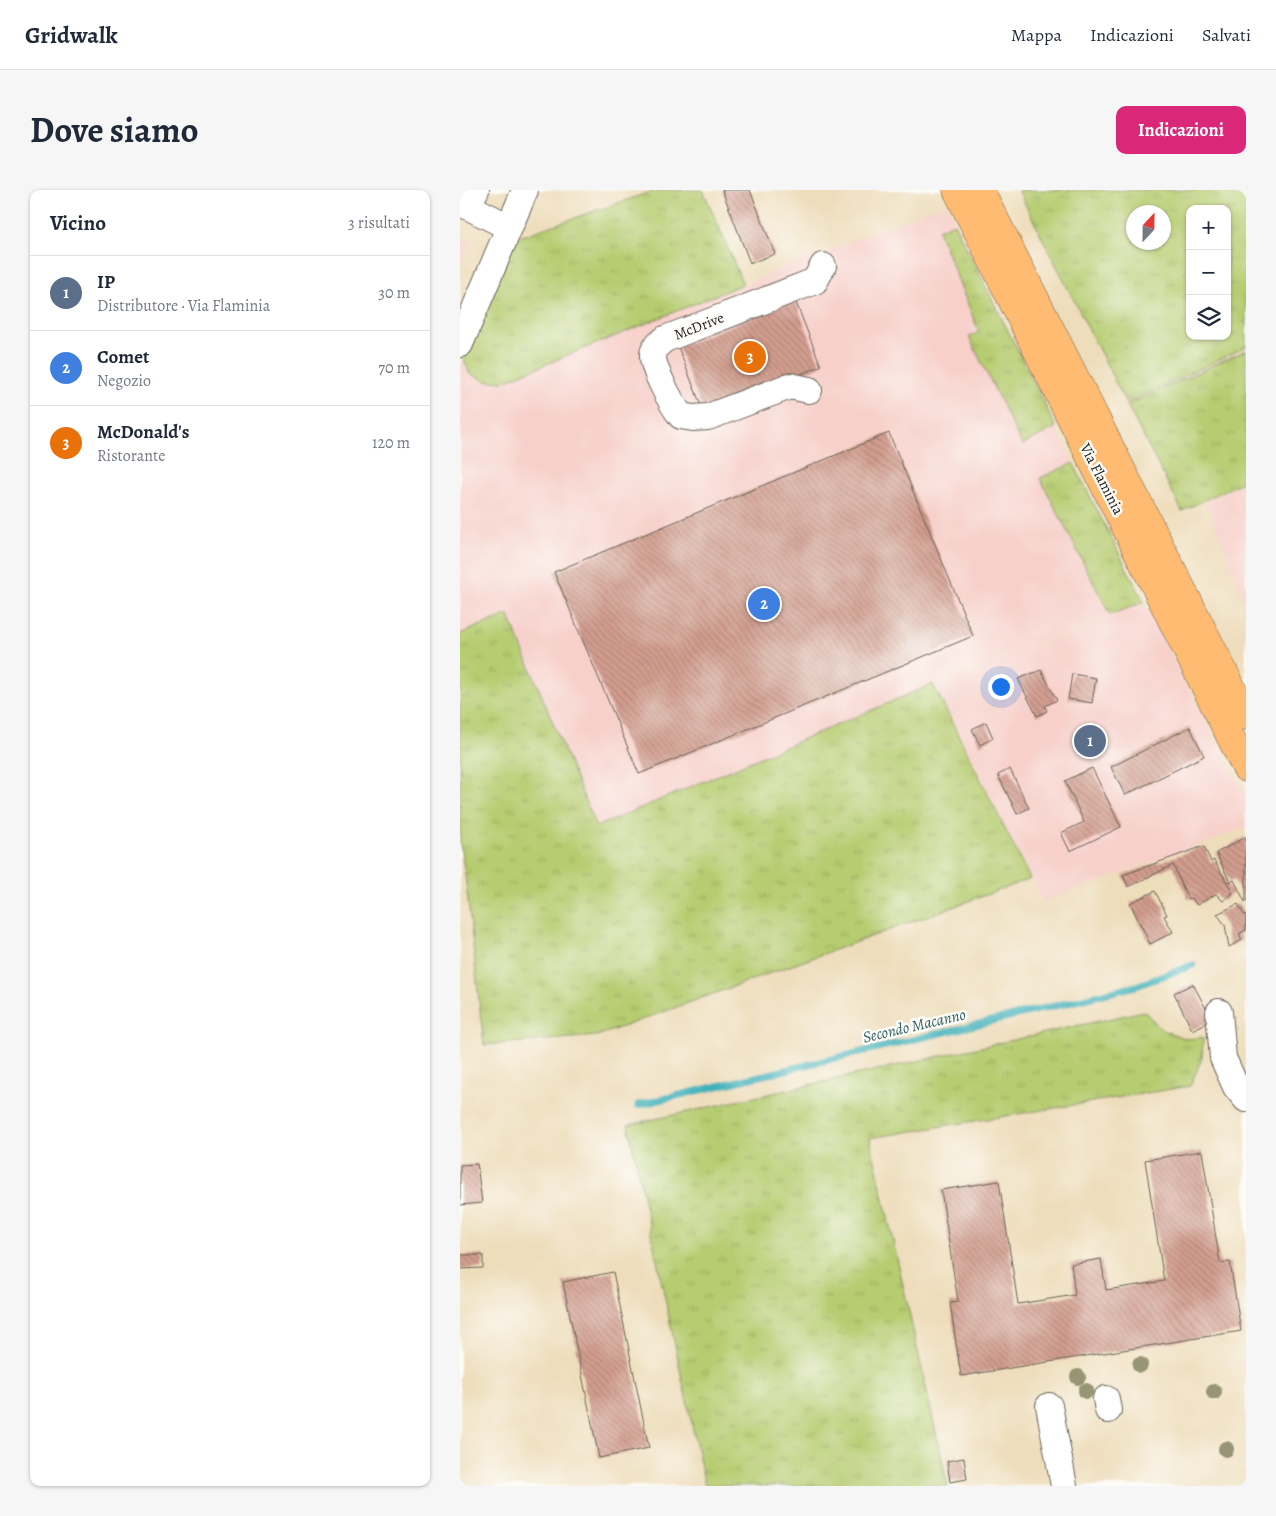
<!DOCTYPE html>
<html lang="it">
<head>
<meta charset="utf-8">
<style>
	:root { --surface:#fff; --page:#f6f6f7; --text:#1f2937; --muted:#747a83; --line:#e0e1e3; --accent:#db2777 }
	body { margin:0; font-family:Alegreya,serif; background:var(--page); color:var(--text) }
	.controls { position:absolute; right:15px; top:15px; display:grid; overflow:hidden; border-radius:10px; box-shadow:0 1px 4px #0004 }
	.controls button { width:45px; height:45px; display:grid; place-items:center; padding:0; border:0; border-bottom:1px solid var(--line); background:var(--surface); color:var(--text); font:25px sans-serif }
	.compass { position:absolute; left:666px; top:15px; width:45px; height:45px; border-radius:50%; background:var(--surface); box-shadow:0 1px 4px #0004; rotate:22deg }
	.you { position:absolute; left:540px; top:496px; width:18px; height:18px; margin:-12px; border:4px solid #fff; border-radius:50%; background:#1a73e8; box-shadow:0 0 0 8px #1a73e833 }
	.badge { display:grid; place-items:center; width:32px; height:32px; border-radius:50%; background:var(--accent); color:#fff; font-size:16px; font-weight:700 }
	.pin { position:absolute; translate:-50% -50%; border:2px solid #fff; box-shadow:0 1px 5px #0006 }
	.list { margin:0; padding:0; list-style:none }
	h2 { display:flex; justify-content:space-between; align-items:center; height:65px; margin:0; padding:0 20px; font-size:21px }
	h2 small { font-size:16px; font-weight:400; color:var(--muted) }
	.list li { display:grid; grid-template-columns:32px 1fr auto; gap:15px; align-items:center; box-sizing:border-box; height:75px; padding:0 20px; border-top:1px solid var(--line) }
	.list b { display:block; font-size:19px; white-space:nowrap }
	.list p { margin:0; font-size:16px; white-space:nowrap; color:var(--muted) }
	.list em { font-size:16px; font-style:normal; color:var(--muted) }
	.icon { flex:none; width:28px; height:28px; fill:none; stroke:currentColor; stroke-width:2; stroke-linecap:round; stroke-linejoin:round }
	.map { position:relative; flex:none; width:786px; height:1296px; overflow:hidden; border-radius:10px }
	header { display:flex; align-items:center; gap:30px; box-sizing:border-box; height:70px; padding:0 25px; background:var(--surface); border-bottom:1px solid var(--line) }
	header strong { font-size:24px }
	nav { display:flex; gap:28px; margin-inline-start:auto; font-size:18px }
	.intro { display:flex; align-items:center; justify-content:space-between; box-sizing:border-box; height:120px; padding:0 30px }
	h1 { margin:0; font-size:35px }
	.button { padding:12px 22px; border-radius:10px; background:var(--accent); color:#fff; font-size:18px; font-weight:700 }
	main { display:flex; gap:30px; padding:0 30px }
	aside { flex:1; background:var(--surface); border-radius:10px; box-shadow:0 1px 4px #0004 }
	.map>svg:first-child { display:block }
	.built { fill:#f7d0ca }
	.grass { fill:url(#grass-tufts); stroke:#697446; fill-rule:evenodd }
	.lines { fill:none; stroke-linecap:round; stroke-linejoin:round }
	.stream { stroke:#41b1ba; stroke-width:7 }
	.building { fill:url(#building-back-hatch) }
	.minor-casing { stroke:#666054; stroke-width:28 }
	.major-casing { stroke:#666054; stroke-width:29 }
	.minor { stroke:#fff; stroke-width:26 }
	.major { stroke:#febb71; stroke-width:28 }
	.tree { fill:#989574 }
	.labels { text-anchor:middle; stroke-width:5; stroke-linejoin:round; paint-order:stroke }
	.street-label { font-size:15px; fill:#1c1c1c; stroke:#fdfcf7 }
	.water-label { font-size:16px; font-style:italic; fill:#2d5f63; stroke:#fdfcf7 }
</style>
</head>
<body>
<header>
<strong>Gridwalk</strong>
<nav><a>Mappa</a><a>Indicazioni</a><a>Salvati</a></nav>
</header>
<div class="intro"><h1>Dove siamo</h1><a class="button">Indicazioni</a></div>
<main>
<aside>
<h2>Vicino<small>3 risultati</small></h2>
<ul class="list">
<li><span class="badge" style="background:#5c6f8a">1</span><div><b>IP</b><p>Distributore · Via Flaminia</p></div><em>30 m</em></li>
<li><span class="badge" style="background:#3f7fe0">2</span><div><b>Comet</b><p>Negozio</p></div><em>70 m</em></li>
<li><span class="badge" style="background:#e8710a">3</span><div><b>McDonald's</b><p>Ristorante</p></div><em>120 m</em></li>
</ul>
</aside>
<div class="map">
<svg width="786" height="1296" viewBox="0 0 786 1296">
	<defs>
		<pattern id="grass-tufts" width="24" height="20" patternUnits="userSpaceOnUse" patternTransform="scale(1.25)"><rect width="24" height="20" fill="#b6cc70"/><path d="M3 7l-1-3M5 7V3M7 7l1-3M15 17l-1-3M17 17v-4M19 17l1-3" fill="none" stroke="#9caf60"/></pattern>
		<pattern id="building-back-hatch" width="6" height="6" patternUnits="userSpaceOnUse" patternTransform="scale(1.25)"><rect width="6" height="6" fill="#d39e8f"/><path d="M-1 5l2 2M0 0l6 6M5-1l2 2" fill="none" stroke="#aa8074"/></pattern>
	</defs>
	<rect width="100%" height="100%" fill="#fdfcf7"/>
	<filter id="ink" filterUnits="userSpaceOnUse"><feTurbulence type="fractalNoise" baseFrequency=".02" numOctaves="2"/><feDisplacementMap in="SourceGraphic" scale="10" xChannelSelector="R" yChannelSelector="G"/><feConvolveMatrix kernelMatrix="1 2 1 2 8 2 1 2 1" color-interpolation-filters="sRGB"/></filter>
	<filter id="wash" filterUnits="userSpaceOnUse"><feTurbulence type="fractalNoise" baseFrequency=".0096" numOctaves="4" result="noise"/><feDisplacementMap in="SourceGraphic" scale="20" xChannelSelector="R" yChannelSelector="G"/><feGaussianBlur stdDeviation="1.12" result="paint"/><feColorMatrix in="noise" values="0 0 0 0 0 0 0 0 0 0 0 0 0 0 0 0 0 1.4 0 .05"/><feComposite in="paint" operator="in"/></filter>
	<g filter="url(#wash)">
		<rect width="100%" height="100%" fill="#edb"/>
		<!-- built -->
		<g class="built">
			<polygon points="486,13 613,273 684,412 473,494 136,637 48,424 0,444 0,179 4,168 9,183 42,192"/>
			<polygon points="0,49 12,50 0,76"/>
			<polygon points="786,293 786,415 746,311"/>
			<polygon points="684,413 786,607 786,638 583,712 475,495"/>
		</g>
		<!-- grass -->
		<g class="grass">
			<polygon points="196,0 243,0 283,94 42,192 26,191 9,183 4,168 56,48"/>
			<path d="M558 0H786V157L666 213ZM730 19H767V146H730ZM674 22H704V52H674Z"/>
			<polygon points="494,33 596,237 562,255 509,147 519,142 478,40"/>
			<polygon points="786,160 786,290 722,321 667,215"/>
			<polygon points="613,273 684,412 650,425 580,288"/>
			<polygon points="48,424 136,637 473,494 570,689 137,846 24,855 5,684 0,653 0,444"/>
			<polygon points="684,821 702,840 727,849 743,847 742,868 730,896 410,948 488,1296 245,1296 168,935"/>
		</g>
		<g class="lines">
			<!-- stream -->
			<polyline class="stream" points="178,915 607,813 676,796 733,775"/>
		</g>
		<g id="blocks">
			<!-- building -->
			<g class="building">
				<polygon points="262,0 290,0 315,64 290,73"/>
				<polygon points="335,110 361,176 244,223 218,157"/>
				<polygon points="429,243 513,446 179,584 94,382"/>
				<polygon points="581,480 597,510 585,516 587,521 577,526 558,489"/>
				<polygon points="612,484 636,488 632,513 608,509"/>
				<polygon points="526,532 533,548 520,555 512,539"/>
				<polygon points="730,537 744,566 665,605 651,577"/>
				<polygon points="632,578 661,637 610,661 601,643 624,632 605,591"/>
				<polygon points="550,579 569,618 557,624 538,585"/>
				<polygon points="786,647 786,711 785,712 774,690 770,692 756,663"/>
				<polygon points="744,656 751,672 754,670 773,703 763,711 756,704 737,715 732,708 728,709 713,675 668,697 663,685"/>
				<polygon points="695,701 707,725 704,726 713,742 690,754 670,713"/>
				<polygon points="778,714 784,725 786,724 786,740 779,744 782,750 769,757 765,735 757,724"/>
				<polygon points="733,794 750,826 751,831 732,840 714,803"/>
				<polygon points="742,961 760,1073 770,1072 781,1141 501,1186 490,1113 498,1112 481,1000 539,991 558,1114 615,1105 611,1074 641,1069 646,1100 704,1091 685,970"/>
				<polygon points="17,974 22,1013 0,1015 0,975"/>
				<polygon points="0,1065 23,1065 23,1078 0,1079"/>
				<polygon points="153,1082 189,1258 139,1268 103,1092"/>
				<polygon points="504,1268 507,1289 490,1292 487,1271"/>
			</g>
		</g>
	</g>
	<g filter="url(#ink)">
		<use href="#blocks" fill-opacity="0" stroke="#666054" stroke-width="1"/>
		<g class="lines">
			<!-- minor casing -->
			<g class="minor-casing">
				<g id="minor">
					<polyline points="16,0 7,16 49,37"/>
					<polyline points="0,154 65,0"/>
					<path d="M349 200 330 196 248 227 233 228 221 226C213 216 191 177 193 164 194 157 200 153 205 149L355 91 363 76"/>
					<polyline points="759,822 763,868 776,897 786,909"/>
					<polyline points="646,1209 648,1220"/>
					<polyline points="589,1216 604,1296"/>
				</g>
			</g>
			<!-- major casing -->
			<g class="major-casing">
				<g id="major">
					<polyline points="497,0 786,578"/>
					<polyline points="520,0 786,526"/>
				</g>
			</g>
			<!-- minor -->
			<use href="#minor" class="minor"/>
			<!-- major -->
			<use href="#major" class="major"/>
		</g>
		<!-- trees -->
		<g class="tree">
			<circle cx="680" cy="1175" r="8"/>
			<circle cx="618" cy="1187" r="8"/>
			<circle cx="626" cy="1201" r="8"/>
			<circle cx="754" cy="1202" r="8"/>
			<circle cx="766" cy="1259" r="8"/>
		</g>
	</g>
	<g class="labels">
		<!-- street labels -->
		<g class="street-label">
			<text transform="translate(239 136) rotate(-21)" y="5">McDrive</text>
			<text transform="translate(642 289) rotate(63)" y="5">Via Flaminia</text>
		</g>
		<!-- water labels -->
		<g class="water-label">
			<text transform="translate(454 835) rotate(-13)" y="6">Secondo Macanno</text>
		</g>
	</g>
</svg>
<div class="controls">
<button>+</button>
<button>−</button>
<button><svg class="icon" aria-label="layers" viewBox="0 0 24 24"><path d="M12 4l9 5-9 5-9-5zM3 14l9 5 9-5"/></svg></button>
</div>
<svg class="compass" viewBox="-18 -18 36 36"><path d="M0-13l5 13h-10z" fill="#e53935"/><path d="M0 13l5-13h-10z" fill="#747a83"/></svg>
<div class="you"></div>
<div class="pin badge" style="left:630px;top:551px;background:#5c6f8a">1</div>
<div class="pin badge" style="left:304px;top:414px;background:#3f7fe0">2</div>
<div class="pin badge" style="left:290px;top:167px;background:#e8710a">3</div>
</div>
</main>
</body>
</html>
